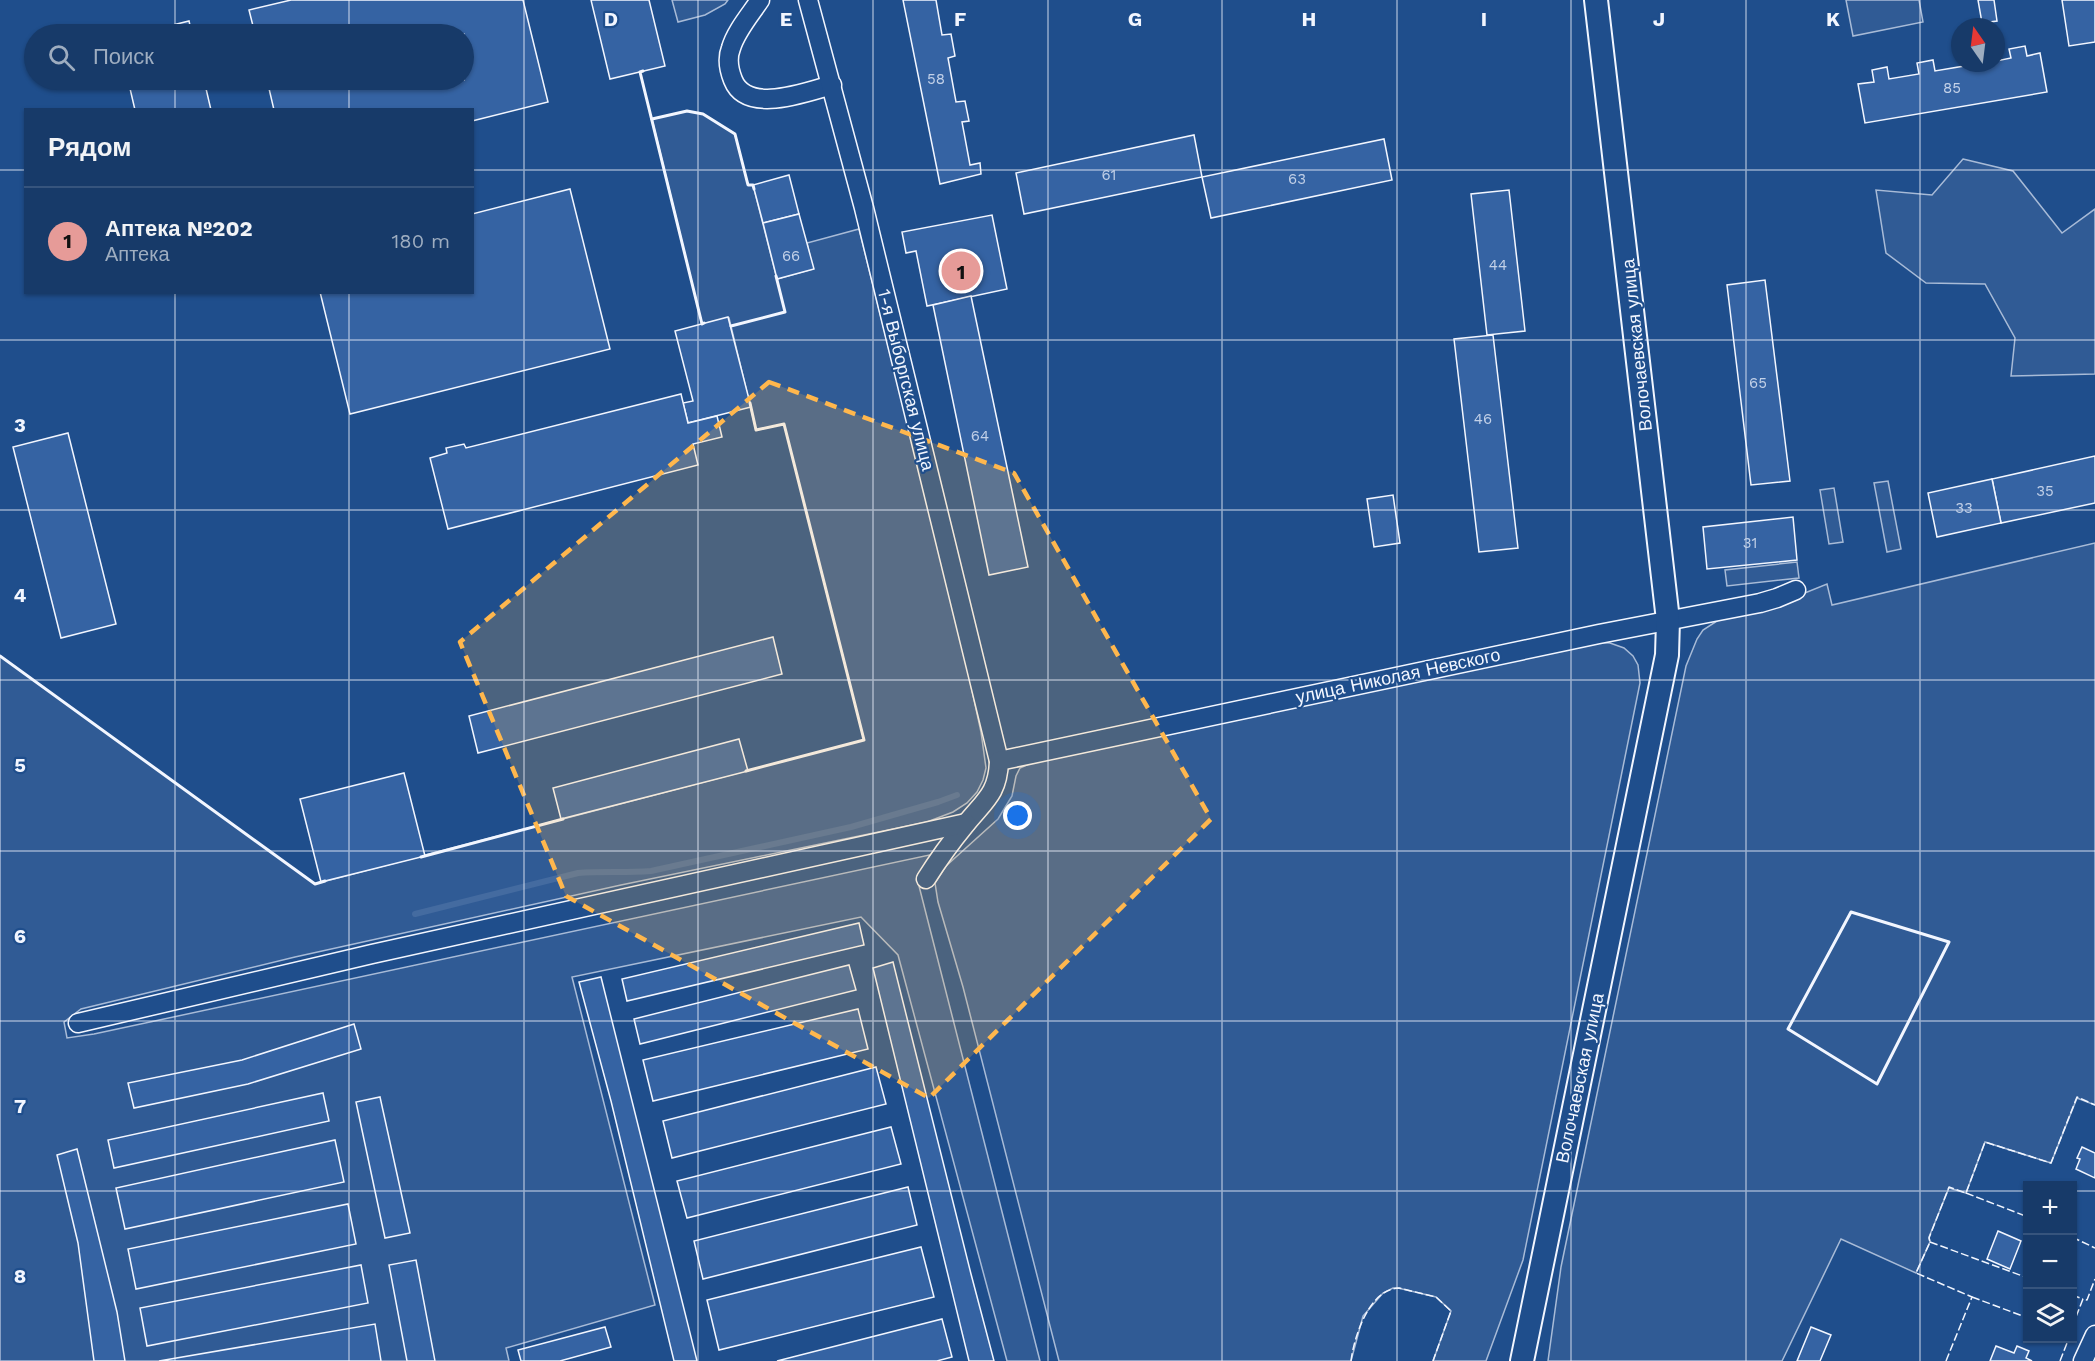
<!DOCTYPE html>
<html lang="ru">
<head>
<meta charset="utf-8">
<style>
	:root { --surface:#173a69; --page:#20416f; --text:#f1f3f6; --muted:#9eadc0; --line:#36547d; --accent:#e69b98 }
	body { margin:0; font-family:"Work Sans",sans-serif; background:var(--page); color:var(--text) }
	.controls { position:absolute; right:18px; bottom:18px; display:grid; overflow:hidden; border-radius:0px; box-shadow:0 2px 4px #0004 }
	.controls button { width:54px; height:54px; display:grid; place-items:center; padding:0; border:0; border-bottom:2px solid var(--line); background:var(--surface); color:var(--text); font:30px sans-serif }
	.compass { position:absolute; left:1951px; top:18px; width:54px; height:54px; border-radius:50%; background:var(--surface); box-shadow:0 2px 4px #0004; rotate:346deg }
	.you { position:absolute; left:1018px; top:816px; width:21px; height:21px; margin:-15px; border:4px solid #fff; border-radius:50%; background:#1a73e8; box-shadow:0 0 0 9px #1a73e833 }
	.badge { display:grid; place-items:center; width:39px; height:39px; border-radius:50%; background:var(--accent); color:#111; font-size:20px; font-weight:700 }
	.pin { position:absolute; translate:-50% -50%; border:3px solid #fff; box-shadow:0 2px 6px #0006 }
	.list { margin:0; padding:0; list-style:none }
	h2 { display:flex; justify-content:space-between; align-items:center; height:78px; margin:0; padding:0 24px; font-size:26px }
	h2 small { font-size:20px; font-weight:400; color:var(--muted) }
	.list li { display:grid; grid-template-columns:39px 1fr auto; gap:18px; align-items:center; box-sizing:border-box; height:108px; padding:0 24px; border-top:2px solid var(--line) }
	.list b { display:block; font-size:22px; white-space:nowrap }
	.list p { margin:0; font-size:20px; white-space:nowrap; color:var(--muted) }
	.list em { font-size:20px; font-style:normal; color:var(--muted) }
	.icon { flex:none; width:33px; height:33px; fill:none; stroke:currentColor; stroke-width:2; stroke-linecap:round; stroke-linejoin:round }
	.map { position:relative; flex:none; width:2095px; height:1361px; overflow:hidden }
	.search { position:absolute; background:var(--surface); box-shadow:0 2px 4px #0004; left:24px; top:24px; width:450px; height:66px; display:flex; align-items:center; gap:15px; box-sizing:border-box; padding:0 21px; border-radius:33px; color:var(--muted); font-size:22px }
	.panel { position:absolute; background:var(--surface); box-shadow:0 2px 4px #0004; left:24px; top:108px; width:450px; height:186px; border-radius:0px }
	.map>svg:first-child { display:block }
	.built { fill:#305b95; stroke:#a8bbd7; stroke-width:1.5 }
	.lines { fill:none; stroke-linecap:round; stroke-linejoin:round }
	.stream { stroke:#446ba0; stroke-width:6 }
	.building { fill:#3563a3; stroke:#f2f6ff; stroke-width:1.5 }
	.minor-casing { stroke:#f2f6ff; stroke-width:21 }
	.tertiary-casing { stroke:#f2f6ff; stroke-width:26 }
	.minor { stroke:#1f4e8c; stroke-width:18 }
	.tertiary { stroke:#1f4e8c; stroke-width:22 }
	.fence { stroke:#f2f6ff; stroke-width:1.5; stroke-dasharray:8 3; stroke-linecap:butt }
	.wall { stroke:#f2f6ff; stroke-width:3 }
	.marked { fill:#ffb74d; fill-opacity:0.2; stroke:#ffb74d; stroke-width:4.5; stroke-dasharray:12 8; stroke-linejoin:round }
	.grid { fill:none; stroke:#f2f6ff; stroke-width:1.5; stroke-opacity:0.55 }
	.labels { text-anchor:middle; stroke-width:4.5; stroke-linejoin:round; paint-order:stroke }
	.number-label { font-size:15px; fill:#c3d1e8 }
	.street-label { font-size:18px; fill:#f2f6ff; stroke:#1f4e8c }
	.grid-label { font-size:20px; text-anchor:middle; font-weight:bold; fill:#f2f6ff; stroke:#1f4e8c; stroke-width:4.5; stroke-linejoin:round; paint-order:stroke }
</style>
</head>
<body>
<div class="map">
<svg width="2095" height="1361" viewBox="0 0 2095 1361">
	<rect width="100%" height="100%" fill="#1f4e8c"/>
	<!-- built -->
	<g class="built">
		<polygon points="672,0 728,0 725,4 705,15 678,22"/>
		<polygon points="1846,0 1919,0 1923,22 1853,36"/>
		<polygon points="687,111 703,114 735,134 748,185 753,185 777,279 813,269 807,243 859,229 959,630 981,732 986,768 983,780 977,792 967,803 953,812 927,822 621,885 295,957 81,1009 64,1022 67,1038 94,1034 934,854 918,882 1040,1361 1007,1361 898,955 861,917 572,977 655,1305 506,1348 509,1361 0,1361 0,656 315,884 864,740 784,424 756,430 729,318 702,324 652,119"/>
		<polygon points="1963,159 2013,171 2062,233 2095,209 2095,374 2011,376 2015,338 1985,284 1926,283 1886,253 1876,190 1932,195"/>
		<polygon points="1888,481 1901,549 1887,552 1874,483"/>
		<polygon points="1834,488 1843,542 1829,544 1820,490"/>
		<polygon points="2095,543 2095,1105 2077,1098 2051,1163 1985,1142 1966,1193 1949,1188 1929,1237 1930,1242 1916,1273 1841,1239 1782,1361 1548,1361 1561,1267 1686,666 1697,639 1703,630 1720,619 1780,603 1827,584 1832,605"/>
		<polygon points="1797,562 1799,578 1727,586 1725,570"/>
		<polygon points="1595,642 1610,643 1624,648 1633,656 1638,665 1640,683 1523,1260 1486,1361 1433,1361 1451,1311 1436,1297 1398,1288 1393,1288 1383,1293 1363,1316 1351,1361 1059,1361 963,987 938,902 935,883 946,866 998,819 1012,796 1016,776 1020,768 1031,763"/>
	</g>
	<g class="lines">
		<!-- stream -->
		<path class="stream" d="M415 914 578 873C602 871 626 873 651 871L851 827 938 802 957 795"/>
	</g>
	<!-- building -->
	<g class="building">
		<polygon points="291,0 523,0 548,102 472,121 472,110 274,110 267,80 464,80 464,34 255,34 249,10"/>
		<polygon points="591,0 649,0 665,66 610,79"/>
		<polygon points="903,0 936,0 942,35 951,34 955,56 948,58 956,102 965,101 969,121 962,122 970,165 980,163 981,174 940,184"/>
		<polygon points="1978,0 1994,0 1997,21 1982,23"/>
		<polygon points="2062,0 2095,0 2095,42 2069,46"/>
		<polygon points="189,21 192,34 137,34"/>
		<polygon points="2025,46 2027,56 2040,53 2047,92 1865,123 1858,84 1874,82 1872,70 1887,67 1889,79 1919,74 1917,63 1933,60 1935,71 1964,66 1964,63 1996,63 1996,61 2011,58 2009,49"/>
		<polygon points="128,80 204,80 211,110 135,110"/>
		<polygon points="1194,135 1202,177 1024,214 1016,173"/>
		<polygon points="1384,139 1392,180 1211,218 1202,177"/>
		<polygon points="789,175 799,214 763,223 753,185"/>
		<polygon points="570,189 610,349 350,414 320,292 472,292 472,214"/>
		<polygon points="1509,190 1525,331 1487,335 1471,194"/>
		<polygon points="799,214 814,269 777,279 763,223"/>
		<polygon points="992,215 1007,289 927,306 916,251 906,253 902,232"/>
		<polygon points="1765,280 1790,481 1751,485 1727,285"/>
		<polygon points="971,296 1028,567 989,575 933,305"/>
		<polygon points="728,317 751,407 688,423 683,403 693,401 675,331"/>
		<polygon points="1493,335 1518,548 1479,552 1454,339"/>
		<polygon points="681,394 688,423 717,416 722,437 693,444 698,465 448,529 430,458 447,453 446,448 464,444 466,448"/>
		<polygon points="68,433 116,624 61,638 13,447"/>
		<polygon points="2095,456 2095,503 2001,523 1992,479"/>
		<polygon points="1992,479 2001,523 1937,537 1928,493"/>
		<polygon points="1393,495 1400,543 1374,547 1367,499"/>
		<polygon points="1793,517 1797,560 1707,569 1703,527"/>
		<polygon points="773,637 782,674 478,753 469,716"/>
		<polygon points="739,739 748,771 561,819 553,788"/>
		<polygon points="404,773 425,856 321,882 300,799"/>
		<polygon points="859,923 864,945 627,1001 622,979"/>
		<polygon points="893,962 971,1274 994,1361 969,1361 873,968"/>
		<polygon points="849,965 856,990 640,1044 634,1019"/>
		<polygon points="601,977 697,1361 674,1361 611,1101 579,982"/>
		<polygon points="858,1009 868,1049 653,1101 643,1060"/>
		<polygon points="354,1024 361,1049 248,1084 134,1108 128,1083 242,1060"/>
		<polygon points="876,1067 886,1104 672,1158 663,1121"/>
		<polygon points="323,1093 329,1121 114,1168 108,1140"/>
		<polygon points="380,1097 410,1233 385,1238 356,1102"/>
		<polygon points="891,1127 901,1164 687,1218 677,1181"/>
		<polygon points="335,1140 344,1182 125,1229 116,1188"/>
		<polygon points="2082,1147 2095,1153 2095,1178 2076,1169 2080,1159 2077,1158"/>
		<polygon points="77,1149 117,1312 125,1361 94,1361 78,1243 57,1155"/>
		<polygon points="908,1187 917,1225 703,1279 694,1241"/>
		<polygon points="348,1204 356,1244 136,1289 128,1249"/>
		<polygon points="1998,1231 2021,1241 2010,1269 1987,1259"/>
		<polygon points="921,1247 934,1297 719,1350 707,1300"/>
		<polygon points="416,1260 435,1361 407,1361 389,1265"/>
		<polygon points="361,1265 368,1303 147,1346 140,1308"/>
		<polygon points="942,1319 952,1357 937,1361 777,1361"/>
		<polygon points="375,1324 381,1361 159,1361"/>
		<polygon points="605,1327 611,1347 560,1361 521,1361 518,1350"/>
		<polygon points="1811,1327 1831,1335 1820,1361 1797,1361"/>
		<polygon points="1996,1346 2014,1353 2017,1346 2029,1351 2026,1358 2032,1361 1990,1361"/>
	</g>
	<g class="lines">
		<!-- minor casing -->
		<g class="minor-casing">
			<g id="minor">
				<path d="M760 0C750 15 736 31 731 48 727 58 729 70 733 80 747 115 806 92 832 85"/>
				<path d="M808 0 864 208 999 761C998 794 984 801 965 825 951 842 938 860 926 879"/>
				<polyline points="999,761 1599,634 1760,603 1777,598 1796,590"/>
				<polyline points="78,1023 372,954 966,823"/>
				<polyline points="2083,1361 2095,1335"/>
			</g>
		</g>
		<!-- tertiary casing -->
		<g class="tertiary-casing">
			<polyline id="tertiary" points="1522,1361 1667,655 1668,620 1596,0"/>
		</g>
		<!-- minor -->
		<use href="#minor" class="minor"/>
		<!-- tertiary -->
		<use href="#tertiary" class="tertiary"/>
		<!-- fence -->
		<g class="fence">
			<polyline points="1966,1193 2028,1217"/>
			<polyline points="2072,1237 2095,1248"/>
			<polyline points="1930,1242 2028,1278"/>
			<polyline points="2072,1295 2083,1299"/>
			<polyline points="1972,1297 2028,1318"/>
			<polyline points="2072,1327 2083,1299 2087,1300 2095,1279"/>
			<path d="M1351 1361C1354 1337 1369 1289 1399 1288L1436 1297 1451 1311 1433 1361"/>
			<polyline points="1946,1361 1972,1297 1916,1273 1930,1242 1929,1238 1949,1187 1966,1193 1985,1142 2051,1163 2077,1097 2095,1105"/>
			<polyline points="2060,1361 2069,1338"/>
		</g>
		<!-- wall -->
		<g class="wall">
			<polyline points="643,71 640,72 702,324 704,323"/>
			<polyline points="652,119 687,111 703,114 735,134 748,185 753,185 754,189"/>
			<polyline points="731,326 785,312 776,276"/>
			<polyline points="0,656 315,884 325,881"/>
			<polyline points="746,771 864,740 784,424 756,430 750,403"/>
			<polyline points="421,857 563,819"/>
			<polygon points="1851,912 1949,942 1877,1084 1788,1029"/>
		</g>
	</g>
	<!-- marked area -->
	<path class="marked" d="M769 382 1014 473 1211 819 929 1098 566 896 460 642Z"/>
	<!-- grid -->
	<path class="grid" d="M175 0V34M349 0V34M524 0V1361M698 0V1361M873 0V1361M1048 0V1361M1222 0V1361M1397 0V1361M1571 0V1361M1746 0V1361M1920 0V1361M175 80V110M349 80V110M0 170H26M472 170H2095M175 292V1361M349 292V1361M0 340H2095M0 510H2095M0 680H2095M0 851H2095M0 1021H2095M0 1191H2028M2072 1191H2095"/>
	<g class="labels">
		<!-- number labels -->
		<g class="number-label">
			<text x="936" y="84">58</text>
			<text x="1952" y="93">85</text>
			<text x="1109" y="180">61</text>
			<text x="1297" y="184">63</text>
			<text x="791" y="261">66</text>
			<text x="1498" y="270">44</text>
			<text x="1758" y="388">65</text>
			<text x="1483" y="424">46</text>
			<text x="980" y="441">64</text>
			<text x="2045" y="496">35</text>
			<text x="1964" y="513">33</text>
			<text x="1750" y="548">31</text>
		</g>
		<!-- street labels -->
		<g class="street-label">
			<text transform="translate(1637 345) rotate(-96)" y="6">Волочаевская улица</text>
			<text transform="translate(906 380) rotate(76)" y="6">1-я Выборгская улица</text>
			<text transform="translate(1398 676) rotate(-12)" y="6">улица Николая Невского</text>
			<text transform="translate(1580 1078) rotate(-78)" y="6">Волочаевская улица</text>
		</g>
	</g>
	<g class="grid-label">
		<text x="611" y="26">D</text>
		<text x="786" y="26">E</text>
		<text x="960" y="26">F</text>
		<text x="1135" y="26">G</text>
		<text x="1309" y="26">H</text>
		<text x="1484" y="26">I</text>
		<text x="1659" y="26">J</text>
		<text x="1833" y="26">K</text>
		<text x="20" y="432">3</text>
		<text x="20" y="602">4</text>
		<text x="20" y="772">5</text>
		<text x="20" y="943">6</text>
		<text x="20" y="1113">7</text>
		<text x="20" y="1283">8</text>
	</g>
</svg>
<div class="controls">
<button>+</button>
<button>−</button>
<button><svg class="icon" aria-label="layers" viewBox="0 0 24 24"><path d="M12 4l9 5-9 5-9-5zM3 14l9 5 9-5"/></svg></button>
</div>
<svg class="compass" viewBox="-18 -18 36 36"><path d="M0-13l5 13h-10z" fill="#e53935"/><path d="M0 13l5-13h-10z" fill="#9eadc0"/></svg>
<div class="you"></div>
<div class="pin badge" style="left:961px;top:271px">1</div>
<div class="search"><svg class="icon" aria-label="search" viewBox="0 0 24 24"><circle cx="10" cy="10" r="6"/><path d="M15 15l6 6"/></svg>Поиск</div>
<section class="panel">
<h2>Рядом<small></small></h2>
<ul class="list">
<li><span class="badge">1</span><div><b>Аптека №202</b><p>Аптека</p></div><em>180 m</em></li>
</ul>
</section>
</div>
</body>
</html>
